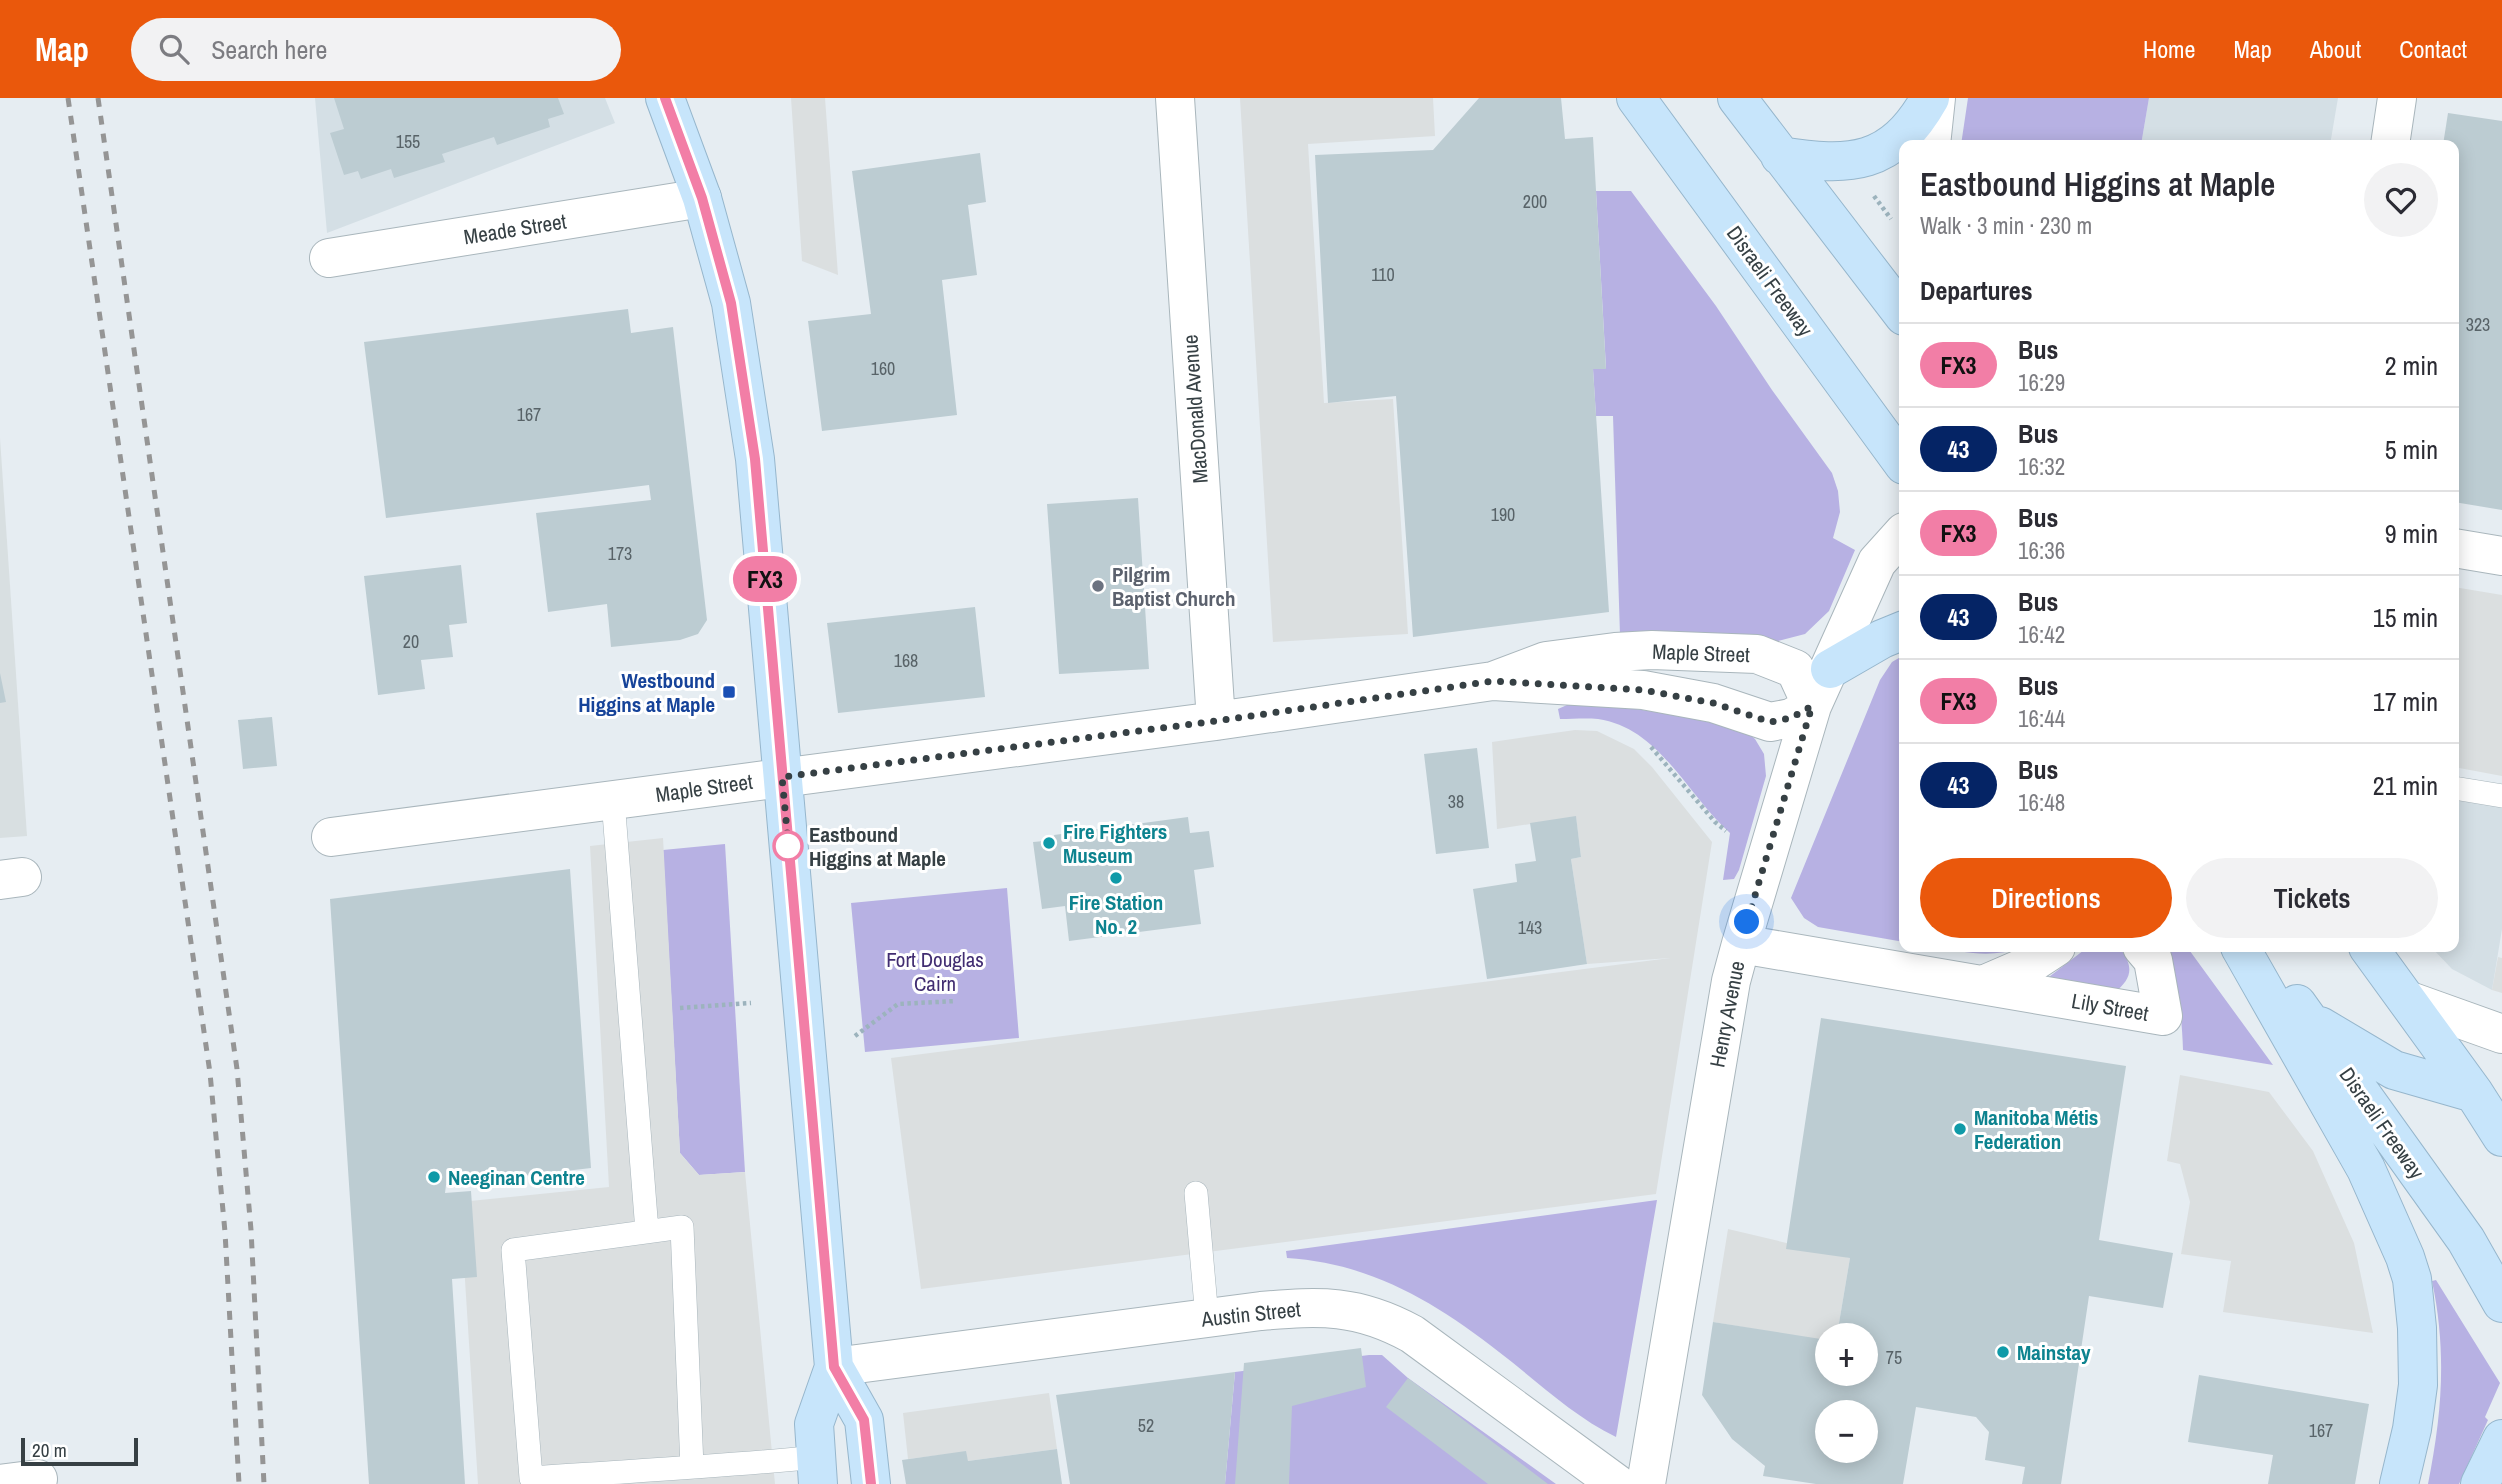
<!DOCTYPE html>
<html lang="en">
<head>
<meta charset="utf-8">
<style>
	:root { --surface:#fff; --page:#f2f2f3; --text:#2b2b33; --muted:#7c7c81; --line:#e1e1e2; --accent:#ea580c }
	body { margin:0; font-family:"Archivo Narrow",sans-serif; background:var(--page); color:var(--text); height:100vh; display:flex; flex-direction:column; font-size:26px; white-space:nowrap }
	* { box-sizing:border-box; margin:0 }
	p { font-size:23px; color:var(--muted) }
	.icon { flex:none; width:38px; height:38px; fill:none; stroke:currentColor; stroke-width:2; stroke-linecap:round; stroke-linejoin:round }
	.map { position:relative; flex:1; overflow:hidden }
	.drawer { position:absolute; left:1899px; top:42px; width:560px; height:812px; display:flex; flex-direction:column; background:var(--surface); border-radius:14px; box-shadow:0 4px 18px #0003 }
	.drawer>* { flex:none }
	.badge { padding:0 14px; border-radius:23px; font-size:24px; line-height:46px }
	.fabs { position:absolute; left:1815px; top:1225px; display:grid; gap:14px }
	.fabs a { display:grid; place-items:center; width:63px; height:63px; border-radius:50%; background:var(--surface); box-shadow:0 4px 18px #0003; font-size:35px }
	.scale { position:absolute; left:21px; bottom:18px; width:117px; box-sizing:border-box; padding-left:7px; border:4px solid #364044; border-top:0; font-size:19px; line-height:24px; white-space:nowrap; color:#364044; -webkit-text-stroke:5px #fff; paint-order:stroke }
	.you { position:absolute; width:35px; height:35px; margin:-18px; border:5px solid #fff; border-radius:50%; background:#1a73e8; box-shadow:0 0 0 10px #1a73e833 }
	.map>.badge { position:absolute; translate:-50% -50%; box-shadow:0 0 0 4px #fff }
	h2 { padding:0 21px; font-size:26px; line-height:63px }
	.round { display:grid; place-items:center; flex:none; width:74px; height:74px; border-radius:37px; background:var(--page) }
	.overview { display:flex; align-items:center; justify-content:space-between; height:119px; padding:0 21px }
	h1 { font-size:33px; font-weight:600; line-height:52px }
	.cta { display:flex; gap:14px; margin-top:auto; padding:14px 21px }
	.cta a { flex:1; height:80px; border-radius:42px; background:var(--accent); color:#fff; font-size:28px; font-weight:600; line-height:80px; text-align:center }
	.cta a+a { background:var(--page); color:var(--text) }
	ul { padding:0; list-style:none }
	li { display:flex; align-items:center; gap:21px; height:84px; padding:0 21px; border-top:2px solid var(--line) }
	li div { flex:1 }
	li b { display:block; font-size:26px }
	li em { font-style:normal }
	li .badge { min-width:77px; font-weight:700; text-align:center }
	header { display:flex; align-items:center; gap:42px; box-sizing:border-box; height:98px; padding:0 35px; background:var(--accent); color:#fff }
	header strong { font-size:33px }
	nav { display:flex; gap:38px; margin-inline-start:auto; font-size:24px }
	.search { width:490px; height:63px; background:var(--page); display:flex; align-items:center; gap:18px; box-sizing:border-box; padding:0 24px; border-radius:38px; color:var(--muted); font-size:26px }
	.map>svg:first-child { display:block }
	.residential { fill:#d4dfe5 }
	.industrial { fill:#d8dfe1 }
	.green { fill:#b7b1e3 }
	.parking { fill:#dbdfe0 }
	.building { fill:#bcccd2; fill-rule:evenodd }
	.lines { fill:none; stroke-linecap:round; stroke-linejoin:round }
	.service-casing { stroke:#a9b6bc; stroke-width:24 }
	.minor-casing { stroke:#a9b6bc; stroke-width:40 }
	.tertiary-casing { stroke:#a9b6bc; stroke-width:40 }
	.secondary-casing { stroke:#96b6cc; stroke-width:40 }
	.path { stroke:#9cb3bd; stroke-width:4.5; stroke-dasharray:3.5 3.5; stroke-linecap:butt }
	.service { stroke:#fff; stroke-width:23 }
	.minor { stroke:#fff; stroke-width:38 }
	.tertiary { stroke:#fff; stroke-width:38 }
	.secondary { stroke:#c7e5fb; stroke-width:38 }
	.rail { stroke:#959595; stroke-width:5; stroke-dasharray:9 9; stroke-linecap:butt }
	.line-casing { stroke:#fff; stroke-width:16 }
	.line { stroke:#f27ea6; stroke-width:10 }
	.walk { stroke:#364044; stroke-width:7; stroke-dasharray:0 12.6 }
	.worship-dot { fill:#6b7280; stroke:#fff; stroke-width:2.5 }
	.transit-dot { fill:#1a4fb4; stroke:#fff; stroke-width:2.5 }
	.culture-dot { fill:#0f9aa8; stroke:#fff; stroke-width:2.5 }
	.stop-dot { fill:#fff; stroke:#f27ea6; stroke-width:3.5 }
	.labels { text-anchor:middle; dominant-baseline:central; stroke-width:6; stroke-linejoin:round; paint-order:stroke }
	.number-label { font-size:18px; fill:#586368 }
	.street-label { font-size:21px; fill:#364044; stroke:#fff }
	.worship-label { font-size:21px; font-weight:bold; fill:#5b616d; stroke:#fff; text-anchor:start }
	.transit-label { font-size:21px; font-weight:bold; fill:#164399; stroke:#fff; text-anchor:end }
	.culture-label { font-size:21px; font-weight:bold; fill:#0d838f; stroke:#fff; text-anchor:start }
	.stop-label { font-size:21px; font-weight:bold; fill:#364044; stroke:#fff; text-anchor:start }
	.park-label { font-size:21px; fill:#412d71; stroke:#fff }
</style>
</head>
<body>
<header>
<strong>Map</strong>
<div class="search"><svg class="icon" aria-label="search" viewBox="0 0 24 24"><circle cx="10" cy="10" r="6"/><path d="M15 15l6 6"/></svg>Search here</div>
<nav><a>Home</a><a>Map</a><a>About</a><a>Contact</a></nav>
</header>
<div class="map">
<svg width="2502" height="1386" viewBox="0 0 2502 1386">
	<rect width="100%" height="100%" fill="#e6edf2"/>
	<!-- residential -->
	<path class="residential" d="M315,0H605L615,25L327,135Z
		M2149,0H2338L2330,47H2141Z
		M2454,702L2502,709V831L2492,892L2452,871L2431,849H2454Z"/>
	<!-- industrial -->
	<path class="industrial" d="M0,340L27,738L0,740Z"/>
	<!-- green -->
	<path class="green" d="M1968,0H2149L2141,47H1961Z
		M1596,93H1631L1716,208L1772,292L1832,375L1838,393L1840,414L1833,440L1855,452L1829,513L1805,536L1770,545L1620,537L1613,318H1596L1593,271L1606,270Z
		M1904,557V844L1818,829L1804,820L1791,800L1880,582L1892,564Z
		M1576,603L1687,618L1747,634L1755,641L1764,656L1766,678L1739,772L1734,781L1723,782L1730,735C1688,698 1660,630 1598,621C1586,620 1572,621 1560,621L1558,611Z
		M725,746L745,1074L699,1077L680,1055L663,752Z
		M1007,790L1019,940L865,954L851,805Z
		M1932,849H2023C1990,861 1966,854 1932,849Z
		M2088,849H2119C2134,868 2133,880 2114,895L2045,882Z
		M2164,849H2187L2273,967L2183,952C2182,916 2177,883 2164,849Z
		M1657,1102L1616,1339C1573,1318 1537,1283 1499,1254C1435,1204 1370,1165 1287,1160L1286,1153Z
		M2436,1182L2500,1285L2485,1319L2488,1322L2459,1386H2428C2442,1316 2447,1254 2432,1183Z
		M1369,1257H1382L1408,1280L1556,1386H1225L1235,1274Z"/>
	<!-- parking -->
	<path class="parking" d="M791,0H825L838,177L802,163Z
		M1240,0H1433L1435,38L1308,46L1324,305L1393,301L1408,536L1273,544Z
		M2454,489L2502,497V678L2454,669Z
		M1575,632L1597,633L1634,651L1652,669L1712,744L1656,1096L921,1191L891,960L1670,860L1587,866L1571,761L1581,759L1576,719L1497,731L1492,644Z
		M663,740L680,1055L699,1077L745,1074L775,1386H478L460,1104L609,1089L590,748Z
		M2498,859L2502,860V895L2492,892Z
		M2180,977L2269,994L2313,1053L2354,1145L2373,1235L2223,1214L2231,1163L2181,1156L2190,1104L2180,1066L2167,1063Z
		M1728,1131L1850,1160L1837,1237H1827V1243L1713,1224Z
		M1049,1295L1057,1351L968,1363L965,1354L908,1361L903,1315Z"/>
	<!-- building -->
	<path class="building" d="M334,0H558L564,16L548,21L550,29L497,47L494,39L442,56L445,64L394,80L391,71L361,81L358,73L344,77L330,35L344,31Z
		M1479,0H1561L1565,41L1593,39L1606,271H1593L1609,514L1413,539L1396,298L1328,305L1315,57L1433,52Z
		M2448,15L2502,23V412L2454,404V47H2443Z
		M980,55L986,104L968,107L977,177L942,182L957,317L822,333L808,223L871,216L852,73Z
		M628,211L631,235L673,229L707,522L698,536L680,542L611,549L607,506L548,514L536,415L651,402L649,387L386,420L364,244Z
		M1138,400L1149,571L1059,576L1047,406Z
		M461,467L467,525L449,527L453,559L421,562L425,591L378,597L364,478Z
		M975,509L985,599L838,615L827,525Z
		M0,575L6,604L0,605Z
		M272,619L277,668L243,671L238,622Z
		M1477,650L1489,750L1436,756L1424,656Z
		M1576,718L1581,759L1571,761L1587,866L1487,881L1473,791L1517,784L1515,766L1536,763L1530,725Z
		M1188,719L1190,735L1209,733L1214,769L1194,772L1201,826L1069,843L1065,808L1042,811L1033,744L1055,742L1054,737Z
		M570,771L591,1070L446,1087L445,1095L471,1093L477,1179L452,1181L465,1386H369L330,801Z
		M1821,920L2126,968L2099,1142L2173,1155L2163,1210L2089,1198L2061,1386H2022L2025,1369L1985,1362L1989,1334L1976,1319L1916,1309L1903,1386H1816L1763,1378L1765,1368L1732,1341L1702,1297L1713,1224L1827,1242V1276H1866V1237H1837L1850,1160L1786,1151ZM1827,1314H1866V1353H1827Z
		M1361,1250L1366,1289L1292,1308L1289,1386H1235L1244,1265Z
		M1235,1274L1225,1386H1070L1056,1297Z
		M2199,1277L2369,1306L2355,1386H2268L2273,1357L2188,1344Z
		M1408,1280L1548,1386H1488L1386,1309Z
		M1057,1351L1062,1386H906L902,1362L966,1353L968,1363Z"/>
	<g class="lines">
		<defs>
			<path id="service" d="M2454,690L2502,698
				M613,702L647,1133
				M1196,1095L1207,1220
				M692,1369L682,1129L513,1152L531,1380C626,1373 721,1369 816,1359"/>
			<path id="minor" d="M1175,0L1216,623
				M1931,47L1936,0
				M2390,47L2397,0
				M329,160L702,100
				M2454,450L2502,458
				M331,739L1216,623L1493,583L1643,592L1713,605L1770,624L1791,620L1812,608L1795,571L1757,556L1652,552L1615,554L1546,563L1493,583
				M0,782L22,779
				M1741,846L2163,918L2153,862L2142,849
				M1983,887L2027,868L2056,849
				M834,1269L1261,1213C1321,1208 1357,1206 1412,1236L1617,1386
				M0,1386L38,1381
				M1646,1386L1731,883L1741,846L1812,608L1877,464L1904,434"/>
			<path id="tertiary" d="M2407,902L2502,936"/>
			<path id="secondary" d="M665,0L702,100L731,205L755,361L834,1269L814,1326L818,1386
				M1636,0L1904,367
				M1737,0L1904,218
				M1780,58C1850,69 1892,68 1930,0
				M1830,571L1882,541L1904,532
				M2240,849L2366,1071L2405,1159L2412,1181L2417,1230L2418,1287L2412,1331L2399,1386
				M2368,849L2474,995L2502,1039
				M2297,906L2466,1142L2502,1205
				M2320,928L2394,972L2474,995
				M834,1269L864,1322L871,1386
				M2480,1386L2502,1341"/>
		</defs>
		<!-- service casing -->
		<use href="#service" class="service-casing"/>
		<!-- minor casing -->
		<use href="#minor" class="minor-casing"/>
		<!-- tertiary casing -->
		<use href="#tertiary" class="tertiary-casing"/>
		<!-- secondary casing -->
		<use href="#secondary" class="secondary-casing"/>
		<!-- path -->
		<path class="path" d="M1874,98L1891,121
			M1651,649L1715,724L1726,733
			M680,910L751,905
			M855,938L898,906L956,903"/>
		<!-- service -->
		<use href="#service" class="service"/>
		<!-- minor -->
		<use href="#minor" class="minor"/>
		<!-- tertiary -->
		<use href="#tertiary" class="tertiary"/>
		<!-- secondary -->
		<use href="#secondary" class="secondary"/>
		<!-- rail -->
		<path class="rail" d="M68,0L210,975L225,1134L239,1386
			M98,0L237,971L251,1132L264,1386"/>
	</g>
	<g class="lines">
		<defs>
			<path id="line" d="M665,0L702,100L731,205L755,361L834,1269L864,1322L871,1386"/>
		</defs>
		<!-- line casing -->
		<use href="#line" class="line-casing"/>
		<!-- line -->
		<use href="#line" class="line"/>
		<!-- walk -->
		<path class="walk" d="M788,748L789,754L782,679L1216,623L1493,583L1643,592L1713,605L1770,624L1791,620L1812,608L1747,824"/>
	</g>
	<!-- markers -->
	<circle class="worship-dot" cx="1098" cy="488" r="7"/>
	<rect class="transit-dot" x="722" y="587" width="14" height="14" rx="3.5"/>
	<g class="culture-dot">
		<circle cx="1049" cy="745" r="7"/>
		<circle cx="1116" cy="780" r="7"/>
		<circle cx="1960" cy="1031" r="7"/>
		<circle cx="434" cy="1079" r="7"/>
		<circle cx="2003" cy="1254" r="7"/>
	</g>
	<circle class="stop-dot" cx="788" cy="748" r="14"/>
	<g class="labels">
		<!-- number labels -->
		<g class="number-label">
			<text x="408" y="43">155</text>
			<text x="1535" y="103">200</text>
			<text x="1383" y="176">110</text>
			<text x="2478" y="226">323</text>
			<text x="883" y="270">160</text>
			<text x="529" y="316">167</text>
			<text x="1503" y="416">190</text>
			<text x="620" y="455">173</text>
			<text x="411" y="543">20</text>
			<text x="906" y="562">168</text>
			<text x="1456" y="703">38</text>
			<text x="1530" y="829">143</text>
			<text x="1894" y="1259">75</text>
			<text x="1146" y="1327">52</text>
			<text x="2321" y="1332">167</text>
		</g>
		<!-- street labels -->
		<g class="street-label">
			<text transform="translate(515 131) rotate(-9)">Meade Street</text>
			<text transform="translate(1770 183) rotate(54)">Disraeli Freeway</text>
			<text transform="translate(1195 311) rotate(-94)">MacDonald Avenue</text>
			<text transform="translate(1701 555) rotate(2)">Maple Street</text>
			<text transform="translate(704 690) rotate(-8)">Maple Street</text>
			<text transform="translate(2110 909) rotate(10)">Lily Street</text>
			<text transform="translate(1727 916) rotate(-79)">Henry Avenue</text>
			<text transform="translate(2382 1025) rotate(55)">Disraeli Freeway</text>
			<text transform="translate(1251 1216) rotate(-6)">Austin Street</text>
		</g>
		<!-- worship labels -->
		<g class="worship-label">
			<text x="1112" y="476">Pilgrim<tspan x="1112" dy="24">Baptist Church</tspan></text>
		</g>
		<!-- transit labels -->
		<g class="transit-label">
			<text x="715" y="582">Westbound<tspan x="715" dy="24">Higgins at Maple</tspan></text>
		</g>
		<!-- culture labels -->
		<g class="culture-label">
			<text x="1063" y="733">Fire Fighters<tspan x="1063" dy="24">Museum</tspan></text>
			<text x="1116" y="804" text-anchor="middle">Fire Station<tspan x="1116" dy="24">No. 2</tspan></text>
			<text x="1974" y="1019">Manitoba Métis<tspan x="1974" dy="24">Federation</tspan></text>
			<text x="448" y="1079">Neeginan Centre</text>
			<text x="2017" y="1254">Mainstay</text>
		</g>
		<!-- stop labels -->
		<g class="stop-label">
			<text x="809" y="736">Eastbound<tspan x="809" dy="24">Higgins at Maple</tspan></text>
		</g>
		<!-- park labels -->
		<g class="park-label">
			<text x="935" y="861">Fort Douglas<tspan x="935" dy="24">Cairn</tspan></text>
		</g>
	</g>
</svg>
<div class="fabs">
<a>+</a>
<a>−</a>
</div>
<div class="scale">20 m</div>
<div class="you" style="left:1747px;top:824px"></div>
<b class="badge" style="left:765px;top:481px;background:#f27ea6;color:#111">FX3</b>
<section class="drawer">
<div class="overview"><div><h1>Eastbound Higgins at Maple</h1><p>Walk · 3 min · 230 m</p></div><a class="round"><svg class="icon" aria-label="heart" viewBox="0 0 24 24"><path d="M12 20l-8-8c-3-5 5-10 8-4 3-6 11-1 8 4z"/></svg></a></div>
<h2>Departures</h2>
<ul>
<li><span class="badge" style="background:#f27ea6;color:#111">FX3</span><div><b>Bus</b><p>16:29</p></div><em>2 min</em></li>
<li><span class="badge" style="background:#052465;color:#fff">43</span><div><b>Bus</b><p>16:32</p></div><em>5 min</em></li>
<li><span class="badge" style="background:#f27ea6;color:#111">FX3</span><div><b>Bus</b><p>16:36</p></div><em>9 min</em></li>
<li><span class="badge" style="background:#052465;color:#fff">43</span><div><b>Bus</b><p>16:42</p></div><em>15 min</em></li>
<li><span class="badge" style="background:#f27ea6;color:#111">FX3</span><div><b>Bus</b><p>16:44</p></div><em>17 min</em></li>
<li><span class="badge" style="background:#052465;color:#fff">43</span><div><b>Bus</b><p>16:48</p></div><em>21 min</em></li>
</ul>
<div class="cta"><a>Directions</a><a>Tickets</a></div>
</section>
</div>
</body>
</html>
